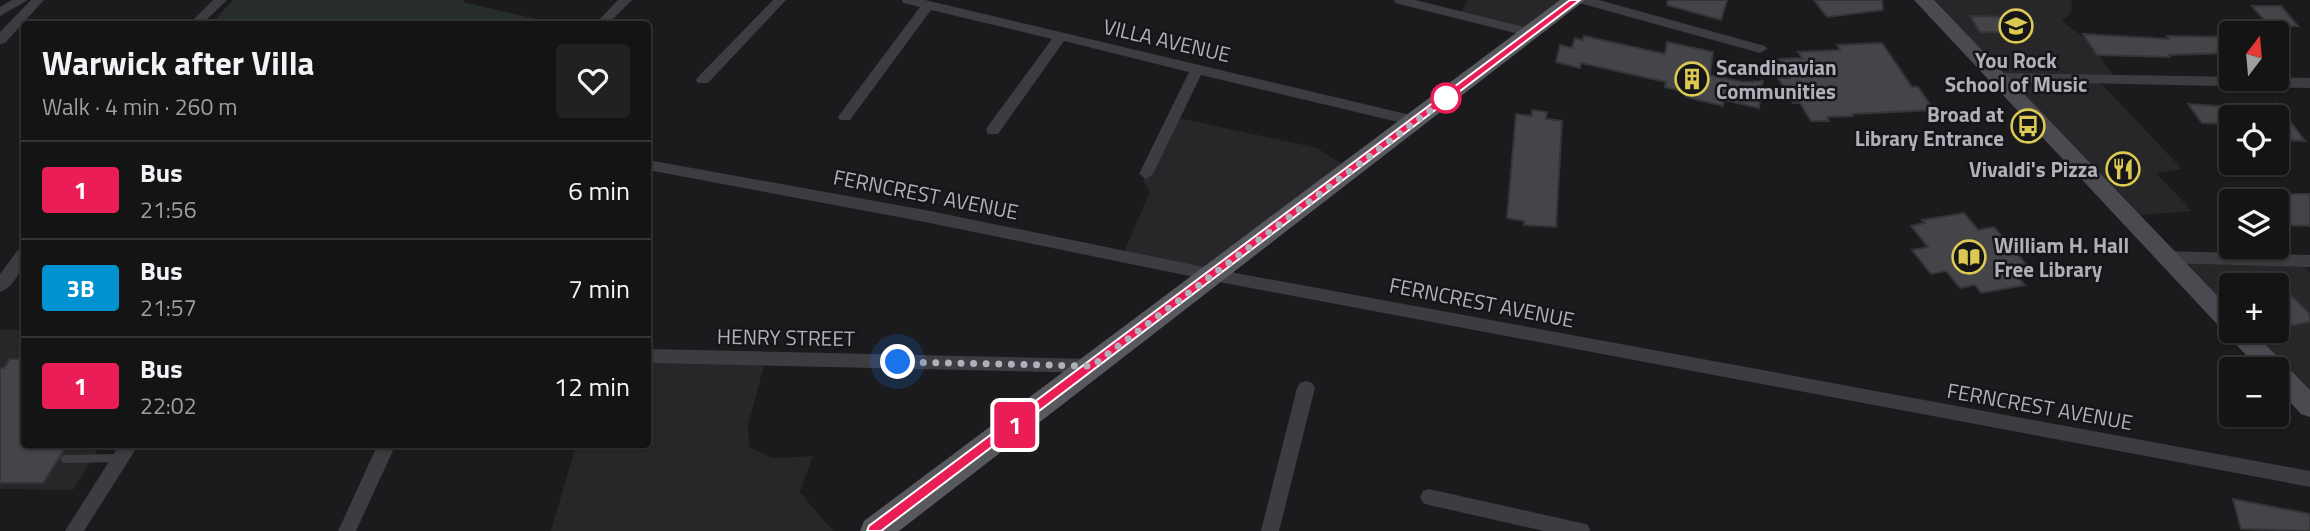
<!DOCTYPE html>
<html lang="en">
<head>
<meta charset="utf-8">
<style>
	:root { --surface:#141415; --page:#212122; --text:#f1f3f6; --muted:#9d9ea0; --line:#333334 }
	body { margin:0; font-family:"Titillium Web",sans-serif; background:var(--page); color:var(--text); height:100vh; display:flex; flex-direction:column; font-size:26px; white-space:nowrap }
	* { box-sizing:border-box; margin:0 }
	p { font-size:23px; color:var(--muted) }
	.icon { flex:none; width:38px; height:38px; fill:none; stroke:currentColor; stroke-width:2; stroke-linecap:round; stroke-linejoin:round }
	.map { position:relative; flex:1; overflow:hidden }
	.sheet { position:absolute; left:21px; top:21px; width:630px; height:427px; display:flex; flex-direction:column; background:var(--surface); border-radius:7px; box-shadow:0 2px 5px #0004,0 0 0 2px var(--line) }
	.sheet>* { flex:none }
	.badge { padding:0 14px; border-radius:5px; font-size:24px; line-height:46px }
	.needle { width:46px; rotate:16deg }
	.tools { position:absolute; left:2219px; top:21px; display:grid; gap:14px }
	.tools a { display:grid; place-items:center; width:70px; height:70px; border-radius:7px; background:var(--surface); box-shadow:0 2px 5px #0004,0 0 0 2px var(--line); font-size:35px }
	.you { position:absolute; width:35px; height:35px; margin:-18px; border:5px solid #fff; border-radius:50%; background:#1a73e8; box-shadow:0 0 0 10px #1a73e833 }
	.map>.badge { position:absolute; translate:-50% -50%; box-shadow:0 0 0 4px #fff }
	.round { display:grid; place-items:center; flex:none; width:74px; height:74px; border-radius:7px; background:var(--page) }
	.summary { display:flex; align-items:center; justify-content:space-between; height:119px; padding:0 21px }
	h1 { font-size:33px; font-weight:700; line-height:52px }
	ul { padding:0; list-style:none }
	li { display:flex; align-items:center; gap:21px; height:98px; padding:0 21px; border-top:2px solid var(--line) }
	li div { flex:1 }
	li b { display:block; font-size:26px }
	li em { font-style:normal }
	li .badge { min-width:77px; font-weight:700; text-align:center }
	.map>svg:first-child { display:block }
	.built { fill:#272629 }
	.green { fill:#272e29 }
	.building { fill:#454549; stroke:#353538; stroke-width:2 }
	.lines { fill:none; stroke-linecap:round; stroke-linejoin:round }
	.service { stroke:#3c3c41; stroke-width:8 }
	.minor { fill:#3c3c41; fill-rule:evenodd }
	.secondary { fill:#4a4a50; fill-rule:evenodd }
	.primary { fill:#58585f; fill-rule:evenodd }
	.line { fill:#ea1d57; stroke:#fff; stroke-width:2 }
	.walk { stroke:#afb0ba; stroke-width:7; stroke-dasharray:0 12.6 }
	.stop-dot { fill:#fff; stroke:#ea1d57; stroke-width:3.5 }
	.labels { text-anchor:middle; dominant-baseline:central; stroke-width:5; stroke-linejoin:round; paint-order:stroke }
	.street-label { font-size:21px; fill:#afb0ba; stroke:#161517 }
	.poi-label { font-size:21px; font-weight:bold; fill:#afb0ba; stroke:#161517; text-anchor:start }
</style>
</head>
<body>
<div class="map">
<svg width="2310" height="531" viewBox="0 0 2310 531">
	<rect width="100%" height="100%" fill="#1b1a1c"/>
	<!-- built -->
	<path class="built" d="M1468,0H1575L1528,32L1461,12Z
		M1924,0H2072L2071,12L2062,21L2096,47L2102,60L2117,80L2100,82L2182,169L2156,173L2192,211L2130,216Z
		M1175,117L1317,148L1350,169L1217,273L1124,252L1150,192L1143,181Z
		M2167,257L2304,266L2308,269L2310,273V406L2238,331H2277V285H2231V324Z
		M0,329L24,330V444L101,445L73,490L0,489Z
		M648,358H760L765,362L748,425L749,447L772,458L813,456L800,492L833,531H551L576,445L648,444Z"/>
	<!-- green -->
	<path class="green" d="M233,0H464L463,2L557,24H211Z"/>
	<!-- building -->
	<path class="building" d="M1668,0H1727L1721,20L1667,5Z
		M1814,0H1882L1883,10L1827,17Z
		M2252,6H2281L2298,26H2269Z
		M1970,16L2022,17L2033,33L1980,32Z
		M2083,34L2169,39L2167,36L2231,37V53L2169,55L2170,57L2097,55Z
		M1584,36L1665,54L1667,42L1713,52L1710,75L1743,82L1763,81L1759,108L1724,100L1723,106L1686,97V92L1665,87L1666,82L1581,63L1580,68L1556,62L1560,45L1572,48L1575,38L1583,40Z
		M1882,43L1912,87H1918L1934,110L1852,114L1853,116L1827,117L1829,121H1811L1800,103H1793L1778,78H1790L1779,59L1802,58L1798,52L1840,50L1837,45Z
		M2188,104L2231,107V124L2202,123Z
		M2277,104L2305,141L2277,140Z
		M1532,110L1547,112L1546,119L1562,121L1556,227L1524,225V221L1507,218L1516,114L1532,116Z
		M2277,194H2310V226L2277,225Z
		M1964,213L1978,230L1994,227L2026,264L2009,267L2025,285L1981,293L1975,285L1960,288L1946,271L1931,274L1912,250L1928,247L1911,226L1925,223L1922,220Z
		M2291,295L2310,314V322L2288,326L2277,315V297Z
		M10,359H24V444H68L43,483H0V368H4Z
		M2233,499L2310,514V531L2241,529Z"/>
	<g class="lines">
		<!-- service -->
		<path class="service" d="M65,459L119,458"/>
		<!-- minor -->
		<path class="minor" d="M12,0H28L0,16V7Z
			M31,0H44L5,43L0,44V32Z
			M213,0H227L202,24H189Z
			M618,0H632L608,24H595Z
			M773,0H786L708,83H698L696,80L698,77Z
			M902,0H925L1415,116L1422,121L1415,126L1201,75L1153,174L1146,179L1139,174L1189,72L1064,41L998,134H988L986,130L988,126L1052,39L931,10L850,120H840L838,117L840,114L920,7L903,3Z
			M1394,0H1416L1536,30L1538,33L1531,37L1395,3Z
			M1578,0H1599L1765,46L1767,49L1760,53L1579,3Z
			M1996,73L2310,78V88L1991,81L1989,78L1991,75Z
			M648,160L925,210L1214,269L2310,471V487L1214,281L925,222L648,170Z
			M24,248C25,263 17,286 0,292V274L18,250Z
			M2167,251L2310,255V267L2167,263L2159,257Z
			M648,349L1092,359L1098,361L1100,366L1098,371L1092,373L648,363Z
			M1306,381L1312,383L1315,388L1279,531H1261L1297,388L1300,383Z
			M120,444H139L84,531H65Z
			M378,444H396L356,531H338Z
			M1429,489L1581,523L1588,525L1590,531H1544L1429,505L1423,503L1420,497L1423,491Z"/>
		<!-- secondary -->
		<path class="secondary" d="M1914,0H1934L2231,310V331H2252L2310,390V417L2301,414L2277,388V369H2259Z"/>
		<!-- primary -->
		<path class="primary" d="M1560,0H1585L899,531H860L864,521Z"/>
	</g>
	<!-- line -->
	<path class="line" d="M1570,0H1580L881,531H867L869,526Z"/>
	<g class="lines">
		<!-- walk -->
		<path class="walk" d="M898,362L1092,366L1453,93L1446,98"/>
	</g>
	<!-- icons -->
	<defs>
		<symbol id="school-ring" viewBox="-11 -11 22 22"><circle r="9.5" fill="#161517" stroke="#dcc952" stroke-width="1.5"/><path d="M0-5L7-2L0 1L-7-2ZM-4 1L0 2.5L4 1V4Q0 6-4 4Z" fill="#dcc952"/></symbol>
		<symbol id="building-ring" viewBox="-11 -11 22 22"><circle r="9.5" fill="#161517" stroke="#dcc952" stroke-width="1.5"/><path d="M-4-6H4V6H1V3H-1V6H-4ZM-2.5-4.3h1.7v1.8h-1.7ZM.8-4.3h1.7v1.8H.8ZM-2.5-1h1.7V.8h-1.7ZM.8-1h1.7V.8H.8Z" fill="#dcc952"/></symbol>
		<symbol id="bus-ring" viewBox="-11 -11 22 22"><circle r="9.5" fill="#161517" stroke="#dcc952" stroke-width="1.5"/><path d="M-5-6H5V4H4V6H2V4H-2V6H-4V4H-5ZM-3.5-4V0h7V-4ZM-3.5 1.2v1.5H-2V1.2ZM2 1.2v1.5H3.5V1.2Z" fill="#dcc952"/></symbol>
		<symbol id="restaurant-ring" viewBox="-11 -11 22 22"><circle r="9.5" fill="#161517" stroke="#dcc952" stroke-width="1.5"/><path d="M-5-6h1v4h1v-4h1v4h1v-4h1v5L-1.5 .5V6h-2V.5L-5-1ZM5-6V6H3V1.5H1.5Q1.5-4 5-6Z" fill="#dcc952"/></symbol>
		<symbol id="library-ring" viewBox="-11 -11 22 22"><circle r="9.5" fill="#161517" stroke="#dcc952" stroke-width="1.5"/><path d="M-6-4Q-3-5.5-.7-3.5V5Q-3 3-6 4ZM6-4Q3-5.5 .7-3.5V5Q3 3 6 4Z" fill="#dcc952"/></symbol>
	</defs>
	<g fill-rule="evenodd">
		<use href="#school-ring" x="1997" y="7" width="38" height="38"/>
		<use href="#building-ring" x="1673" y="60" width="38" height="38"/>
		<use href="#bus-ring" x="2009" y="107" width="38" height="38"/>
		<use href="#restaurant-ring" x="2104" y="150" width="38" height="38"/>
		<use href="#library-ring" x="1950" y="238" width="38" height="38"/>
	</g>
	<!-- markers -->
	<circle class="stop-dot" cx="1446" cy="98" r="14"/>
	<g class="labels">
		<!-- street labels -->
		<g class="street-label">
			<text transform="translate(1167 40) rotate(13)">VILLA AVENUE</text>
			<text transform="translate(926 194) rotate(11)">FERNCREST AVENUE</text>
			<text transform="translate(1482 302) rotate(11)">FERNCREST AVENUE</text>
			<text transform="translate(786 337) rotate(1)">HENRY STREET</text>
			<text transform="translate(2040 406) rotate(10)">FERNCREST AVENUE</text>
		</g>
		<!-- poi labels -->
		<g class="poi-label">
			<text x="2016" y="60" text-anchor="middle">You Rock<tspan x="2016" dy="24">School of Music</tspan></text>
			<text x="1716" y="67">Scandinavian<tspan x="1716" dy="24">Communities</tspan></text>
			<text x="2004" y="114" text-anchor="end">Broad at<tspan x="2004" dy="24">Library Entrance</tspan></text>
			<text x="2098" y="169" text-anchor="end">Vivaldi's Pizza</text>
			<text x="1994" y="245">William H. Hall<tspan x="1994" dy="24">Free Library</tspan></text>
		</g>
	</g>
</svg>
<div class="tools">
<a><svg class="needle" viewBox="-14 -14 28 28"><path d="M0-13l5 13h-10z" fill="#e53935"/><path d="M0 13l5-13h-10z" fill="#9d9ea0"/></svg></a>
<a><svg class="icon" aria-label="locate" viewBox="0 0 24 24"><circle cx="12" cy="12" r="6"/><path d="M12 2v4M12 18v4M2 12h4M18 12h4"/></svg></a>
<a><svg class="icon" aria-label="layers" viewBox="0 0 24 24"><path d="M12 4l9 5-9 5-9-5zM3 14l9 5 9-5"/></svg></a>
<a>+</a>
<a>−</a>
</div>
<div class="you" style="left:898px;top:362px"></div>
<b class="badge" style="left:1015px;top:425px;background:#ea1d57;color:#fff">1</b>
<section class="sheet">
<div class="summary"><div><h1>Warwick after Villa</h1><p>Walk · 4 min · 260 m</p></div><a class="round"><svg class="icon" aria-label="heart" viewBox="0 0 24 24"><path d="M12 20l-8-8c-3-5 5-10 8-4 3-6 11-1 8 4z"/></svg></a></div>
<ul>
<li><span class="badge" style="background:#ea1d57;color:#fff">1</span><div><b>Bus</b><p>21:56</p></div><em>6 min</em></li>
<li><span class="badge" style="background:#0092d0;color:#fff">3B</span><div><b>Bus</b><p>21:57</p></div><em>7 min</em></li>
<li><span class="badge" style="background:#ea1d57;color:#fff">1</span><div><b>Bus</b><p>22:02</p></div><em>12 min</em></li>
</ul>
</section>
</div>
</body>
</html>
